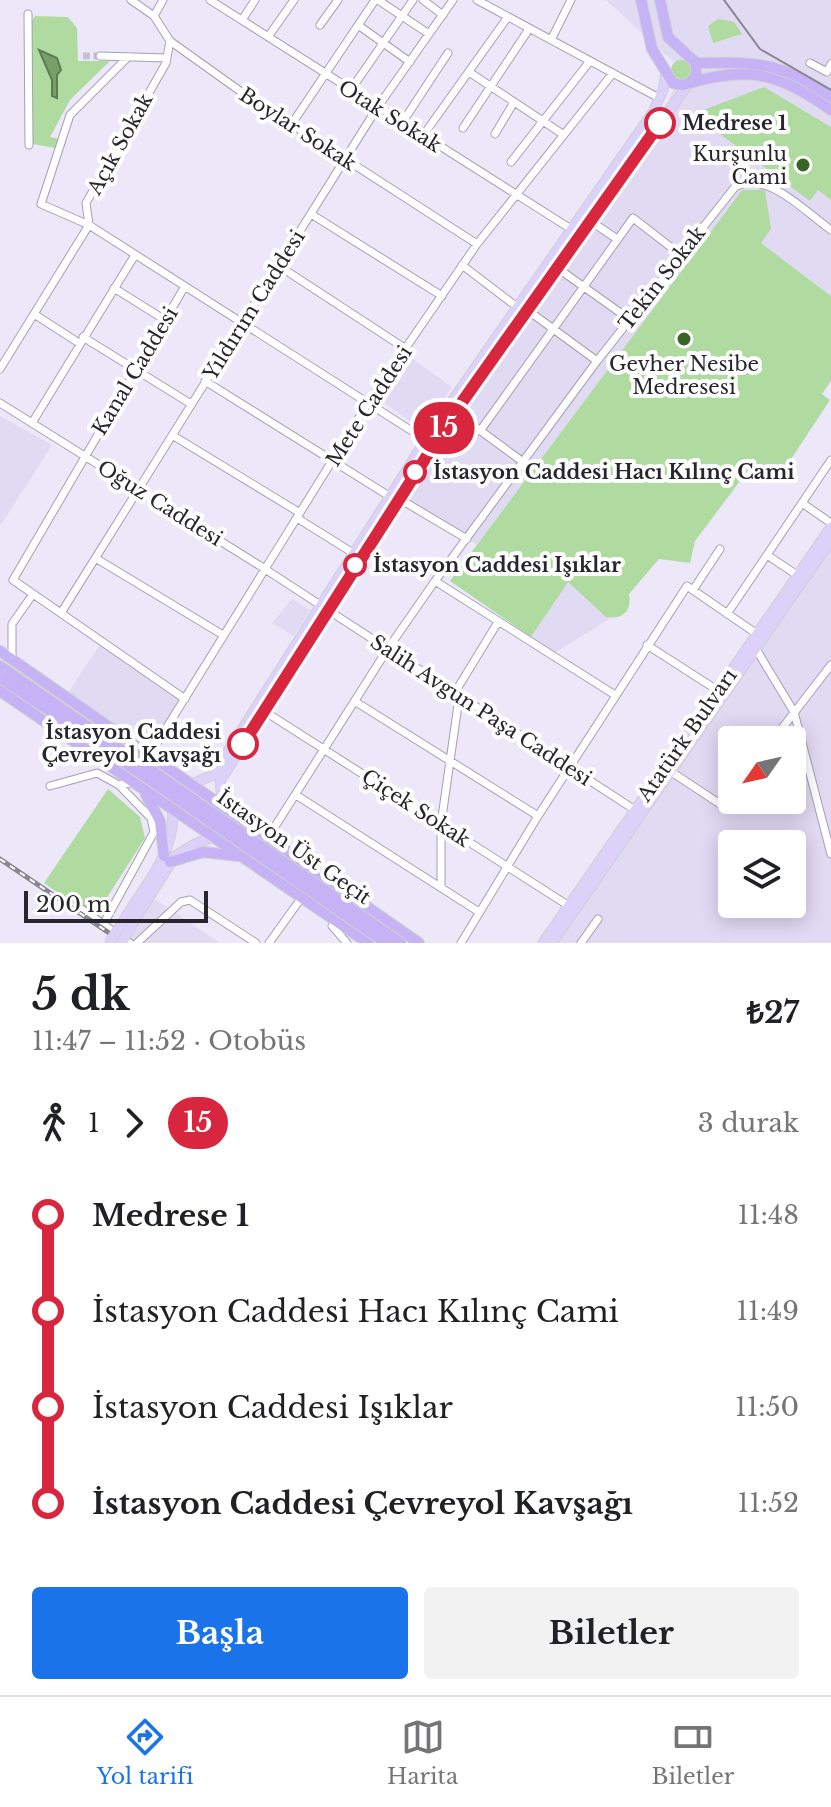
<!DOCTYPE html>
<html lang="tr">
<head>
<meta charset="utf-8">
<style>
	:root { --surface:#fff; --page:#f2f2f2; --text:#202124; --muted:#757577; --line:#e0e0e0; --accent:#1a73e8 }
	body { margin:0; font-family:"Libre Baskerville",serif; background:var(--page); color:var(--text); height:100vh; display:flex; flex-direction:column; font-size:30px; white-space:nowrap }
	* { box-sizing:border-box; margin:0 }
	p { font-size:26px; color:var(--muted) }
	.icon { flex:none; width:44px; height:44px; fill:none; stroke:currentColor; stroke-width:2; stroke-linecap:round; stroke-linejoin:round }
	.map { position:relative; height:943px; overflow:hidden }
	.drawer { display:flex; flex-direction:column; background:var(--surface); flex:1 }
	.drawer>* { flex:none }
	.badge { padding:0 16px; border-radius:26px; font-size:28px; line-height:52px }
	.needle { width:52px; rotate:236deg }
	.fabs { position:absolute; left:718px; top:726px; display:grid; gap:16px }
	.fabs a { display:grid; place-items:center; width:88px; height:88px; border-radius:8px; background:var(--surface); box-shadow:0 4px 20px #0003; font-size:40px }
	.scale { position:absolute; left:24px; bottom:20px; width:184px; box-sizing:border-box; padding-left:8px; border:4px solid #28262d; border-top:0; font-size:22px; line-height:28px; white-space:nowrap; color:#28262d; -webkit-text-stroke:6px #fff; paint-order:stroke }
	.map>.badge { position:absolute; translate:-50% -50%; box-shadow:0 0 0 4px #fff }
	.legs { display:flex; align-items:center; gap:12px; height:88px; padding:0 32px; font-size:26px }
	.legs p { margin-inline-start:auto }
	.summary { display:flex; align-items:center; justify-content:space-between; height:136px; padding:0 32px }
	h1 { font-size:44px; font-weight:800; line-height:60px }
	.button { display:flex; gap:16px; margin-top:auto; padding:16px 32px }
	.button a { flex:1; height:92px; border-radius:8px; background:var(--accent); color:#fff; font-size:32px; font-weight:800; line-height:92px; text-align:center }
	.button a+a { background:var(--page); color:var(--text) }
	ul { padding:0 32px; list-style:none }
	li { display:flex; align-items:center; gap:28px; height:96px; font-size:30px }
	li i { display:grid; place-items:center; width:12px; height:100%; margin:0 10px; background:currentColor }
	li i::after { content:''; width:20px; height:20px; margin:-10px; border:6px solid; border-radius:50%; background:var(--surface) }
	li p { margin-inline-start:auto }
	li:first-child i { background:linear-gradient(#0000 50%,currentColor 0) }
	li:last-child i { background:linear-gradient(currentColor 50%,#0000 0) }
	.dock { display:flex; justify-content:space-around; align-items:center; height:112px; border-top:2px solid var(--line); background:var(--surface); font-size:22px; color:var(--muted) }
	.dock a { display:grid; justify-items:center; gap:4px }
	.dock .on { color:var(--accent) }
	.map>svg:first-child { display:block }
	.built { fill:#e0daf3; fill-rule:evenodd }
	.green { fill:#b0dba0 }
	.water { fill:#77a067; stroke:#5f7b56; stroke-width:2 }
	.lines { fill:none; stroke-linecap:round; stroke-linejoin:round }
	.minor-tunnel { stroke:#c5c1d1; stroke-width:7; stroke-dasharray:7 3.5; stroke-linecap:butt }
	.minor-casing { stroke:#a4a0b1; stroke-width:9 }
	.major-casing { stroke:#d0cfd1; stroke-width:11 }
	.highway-casing { stroke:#d0cfd1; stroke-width:12 }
	.minor { stroke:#fff; stroke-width:7 }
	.major { stroke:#dcd1f9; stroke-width:9 }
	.highway { stroke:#c5b3f5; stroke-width:10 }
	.tram { stroke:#898693; stroke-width:2 }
	.rail-casing { stroke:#898693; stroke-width:5 }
	.rail { stroke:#fff; stroke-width:2; stroke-dasharray:6; stroke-linecap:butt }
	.major-bridge-casing { stroke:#d0cfd1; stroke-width:11; stroke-linecap:butt }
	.highway-bridge-casing { stroke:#d0cfd1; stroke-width:12; stroke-linecap:butt }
	.major-bridge { stroke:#dcd1f9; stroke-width:9 }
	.highway-bridge { stroke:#c5b3f5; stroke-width:10 }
	.line-1-casing { stroke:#fff; stroke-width:18 }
	.line-1 { stroke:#d7263d; stroke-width:12 }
	.stop-1-dot { fill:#fff; stroke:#d7263d; stroke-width:4 }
	.poi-dot { fill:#386523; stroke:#fff; stroke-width:3 }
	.labels { text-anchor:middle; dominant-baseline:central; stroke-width:8; stroke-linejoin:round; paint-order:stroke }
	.street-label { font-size:20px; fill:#28262d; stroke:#fff }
	.stop-label { font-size:20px; font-weight:bold; fill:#28262d; stroke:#fff; text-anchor:start }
	.poi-label { font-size:20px; fill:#28262d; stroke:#fff; text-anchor:end }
</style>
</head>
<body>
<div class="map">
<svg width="831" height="943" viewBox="0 0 831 943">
	<rect width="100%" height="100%" fill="#ece8fa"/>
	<!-- built -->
	<path class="built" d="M606,0H831V296L761,243L742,190L477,545L395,495L670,98L681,69Z
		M407,355L452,387L422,430L377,398Z
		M0,416L52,445L0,526Z
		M831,534V943H548ZM732,740H792V800H732ZM732,844H792V904H732Z
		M568,581L611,618L551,655L529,641Z
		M292,599L310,610L294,636L272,623Z
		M102,642L185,699L149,756L65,697Z
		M146,893L220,943H116Z"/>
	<!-- green -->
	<path class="green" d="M35,16L68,17L77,28L78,61H110L70,100L50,137L59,139L55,148L32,144L30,23Z
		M718,19L734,22L742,34L713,43L708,26Z
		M671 70a10 10 0 1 1 20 0a10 10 0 1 1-20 0Z
		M764,87L831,127V200L818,190L810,201L693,114Z
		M742,190H765L771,229L761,243L831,296V381L822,394L830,400L776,482L752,465L695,541L690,563L659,559L629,594C632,610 624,620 606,617L568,582L531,637L450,581Z
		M108,789L140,817L145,838L94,918L44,883Z"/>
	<!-- water -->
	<path class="water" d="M39,50L57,58L61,70L57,75V98L52,96V80Z"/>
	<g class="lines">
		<!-- minor-tunnel -->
		<path class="minor-tunnel" d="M83,56H100"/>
		<defs>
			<path id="minor" d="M131,0L154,16L170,41L240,91L477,244
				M210,0L571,229
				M378,0L429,34
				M423,0L443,15
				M477,0L659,98
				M28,14L29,145
				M154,16L163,0
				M242,20L255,0
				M320,25L338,0
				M358,25L410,62
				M268,37L294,0
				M551,40L571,0
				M100,56L167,58
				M128,57L70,115L41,204L89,225L426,440
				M810,63L827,72L831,64
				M469,72L564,135
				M350,91L413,0
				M402,123L448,53
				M291,125L375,0
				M463,128L529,29
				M495,134L514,102
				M422,137L507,18
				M511,162L590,61
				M311,214L442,296
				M589,220L617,239
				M462,265L517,307
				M279,266L406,349
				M556,267L629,319
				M185,286L13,580L185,699
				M114,288L165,320
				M526,309L597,361
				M34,314L79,343
				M83,337L191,404
				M0,369L89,225L86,203L166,63L170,41
				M205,381L389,496
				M0,403L265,569L635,810
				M455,412L523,462
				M32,423L135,255
				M480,431L633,218L681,255
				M172,435L300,513
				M398,498L467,539
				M802,503L831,523
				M297,518L353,553
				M767,555L797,575
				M97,559L223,635
				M435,581L615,695
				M693,590L720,549
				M61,613L377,108L453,0
				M727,614L831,460
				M647,645L717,690
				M756,649L794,712L831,854
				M12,660V624L33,594
				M454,694L498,622
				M356,702L538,816
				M264,711L569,906
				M773,740L831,665
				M149,756L368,403L477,244L613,73
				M670,771L723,806L732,794
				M50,786L97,773L119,785L134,782
				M296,795L479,912
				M267,839L387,650L435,581L597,361L735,187C768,170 805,212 831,230
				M441,886V824L459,698
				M80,908L130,943
				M103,925L154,832L151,818L119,785
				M332,926L347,943
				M137,943L181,902L190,900L256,943
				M269,943L302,897
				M461,943L538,816L687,586L757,634
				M581,943L598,919"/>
			<path id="major" d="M189,785L213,775L434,427L653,112L663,90L666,72
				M223,807L220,781L455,412L689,83
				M124,920C145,885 178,850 172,807
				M133,923L175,856L195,844L219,835
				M543,943L831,527
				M552,943L831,540"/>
			<path id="highway" d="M641,0L652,49L673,83L683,85C747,65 777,72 831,110
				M660,0L668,37L696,63V76L689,83
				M696,63C756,62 780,61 831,97
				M0,651L419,943
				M0,666L48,699
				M0,678L44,707
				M0,691L368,943
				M146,795L160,821L164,856
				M170,862L203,852L238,856"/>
		</defs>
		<!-- minor casing -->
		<use href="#minor" class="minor-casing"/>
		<!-- major casing -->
		<use href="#major" class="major-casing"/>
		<!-- highway casing -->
		<use href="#highway" class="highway-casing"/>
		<!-- minor -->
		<use href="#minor" class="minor"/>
		<!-- major -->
		<use href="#major" class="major"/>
		<!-- highway -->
		<use href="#highway" class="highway"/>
		<!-- tram -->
		<path class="tram" d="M724,0L760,49L831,90"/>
		<defs>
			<path id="rail" d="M0,859L124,943"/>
		</defs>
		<!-- rail casing -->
		<use href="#rail" class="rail-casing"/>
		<!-- rail -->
		<use href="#rail" class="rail"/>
		<defs>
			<path id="major-bridge" d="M109,943L124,920
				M121,943L133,923"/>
			<path id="highway-bridge" d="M48,699L401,943
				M44,707L386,943"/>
		</defs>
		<!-- major-bridge casing -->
		<use href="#major-bridge" class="major-bridge-casing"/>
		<!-- highway-bridge casing -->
		<use href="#highway-bridge" class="highway-bridge-casing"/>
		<!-- major-bridge -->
		<use href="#major-bridge" class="major-bridge"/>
		<!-- highway-bridge -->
		<use href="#highway-bridge" class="highway-bridge"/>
	</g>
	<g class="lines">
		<defs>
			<path id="line-1" d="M243,744L455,412L660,123"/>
		</defs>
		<!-- line-1 casing -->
		<use href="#line-1" class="line-1-casing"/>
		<!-- line-1 -->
		<use href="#line-1" class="line-1"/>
	</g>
	<!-- markers -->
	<g class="stop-1-dot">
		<circle cx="660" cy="123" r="14"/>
		<circle cx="415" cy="472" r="10"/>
		<circle cx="355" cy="565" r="10"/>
		<circle cx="243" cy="744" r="14"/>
	</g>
	<g class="poi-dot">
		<circle cx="803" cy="165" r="8"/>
		<circle cx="684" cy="339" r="8"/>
	</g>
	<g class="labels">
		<!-- street labels -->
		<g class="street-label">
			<text transform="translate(390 116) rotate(32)">Otak Sokak</text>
			<text transform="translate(298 129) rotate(33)">Boylar Sokak</text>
			<text transform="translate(120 144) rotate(-61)">Açık Sokak</text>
			<text transform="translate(662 278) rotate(-52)">Tekin Sokak</text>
			<text transform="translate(254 305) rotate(-58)">Yıldırım Caddesi</text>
			<text transform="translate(135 371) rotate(-59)">Kanal Caddesi</text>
			<text transform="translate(369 406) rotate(-57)">Mete Caddesi</text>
			<text transform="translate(160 503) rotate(32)">Oğuz Caddesi</text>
			<text transform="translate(481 710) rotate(33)">Salih Avgun Paşa Caddesi</text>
			<text transform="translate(687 735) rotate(-55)">Atatürk Bulvarı</text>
			<text transform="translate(416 808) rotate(33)">Çiçek Sokak</text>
			<text transform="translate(294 847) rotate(35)">İstasyon Üst Geçit</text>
		</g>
		<!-- stop labels -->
		<g class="stop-label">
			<text x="682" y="123">Medrese 1</text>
			<text x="433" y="472">İstasyon Caddesi Hacı Kılınç Cami</text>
			<text x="373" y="565">İstasyon Caddesi Işıklar</text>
			<text x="221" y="732" text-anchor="end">İstasyon Caddesi<tspan x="221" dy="23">Çevreyol Kavşağı</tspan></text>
		</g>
		<!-- poi labels -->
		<g class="poi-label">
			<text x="787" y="154">Kurşunlu<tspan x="787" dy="23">Cami</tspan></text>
			<text x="684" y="364" text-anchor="middle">Gevher Nesibe<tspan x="684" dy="23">Medresesi</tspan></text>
		</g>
	</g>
</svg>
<div class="fabs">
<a><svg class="needle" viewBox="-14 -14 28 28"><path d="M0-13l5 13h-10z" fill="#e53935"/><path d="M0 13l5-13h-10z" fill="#757577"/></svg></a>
<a><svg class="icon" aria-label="layers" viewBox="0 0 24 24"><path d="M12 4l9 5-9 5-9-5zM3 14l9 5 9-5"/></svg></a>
</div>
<div class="scale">200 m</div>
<b class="badge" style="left:444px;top:428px;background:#d7263d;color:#fff">15</b>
</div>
<section class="drawer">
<div class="summary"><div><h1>5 dk</h1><p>11:47 – 11:52 · Otobüs</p></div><b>₺27</b></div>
<div class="legs"><svg class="icon" aria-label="walk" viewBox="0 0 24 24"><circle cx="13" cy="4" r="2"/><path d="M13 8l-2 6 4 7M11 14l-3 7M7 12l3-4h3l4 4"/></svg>1<svg class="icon" aria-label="forward" viewBox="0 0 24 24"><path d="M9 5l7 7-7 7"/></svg><b class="badge" style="background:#d7263d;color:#fff">15</b><p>3 durak</p></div>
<ul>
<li><i style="color:#d7263d"></i><b>Medrese 1</b><p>11:48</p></li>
<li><i style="color:#d7263d"></i><span>İstasyon Caddesi Hacı Kılınç Cami</span><p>11:49</p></li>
<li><i style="color:#d7263d"></i><span>İstasyon Caddesi Işıklar</span><p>11:50</p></li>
<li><i style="color:#d7263d"></i><b>İstasyon Caddesi Çevreyol Kavşağı</b><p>11:52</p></li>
</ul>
<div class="button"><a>Başla</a><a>Biletler</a></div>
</section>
<nav class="dock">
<a class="on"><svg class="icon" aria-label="directions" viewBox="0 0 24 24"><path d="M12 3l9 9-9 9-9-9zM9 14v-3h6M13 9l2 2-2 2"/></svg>Yol tarifi</a>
<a><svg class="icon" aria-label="map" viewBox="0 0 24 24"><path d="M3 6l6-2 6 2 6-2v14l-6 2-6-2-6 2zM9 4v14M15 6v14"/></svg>Harita</a>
<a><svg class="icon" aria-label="tickets" viewBox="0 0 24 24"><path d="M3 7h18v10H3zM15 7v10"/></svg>Biletler</a>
</nav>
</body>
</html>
